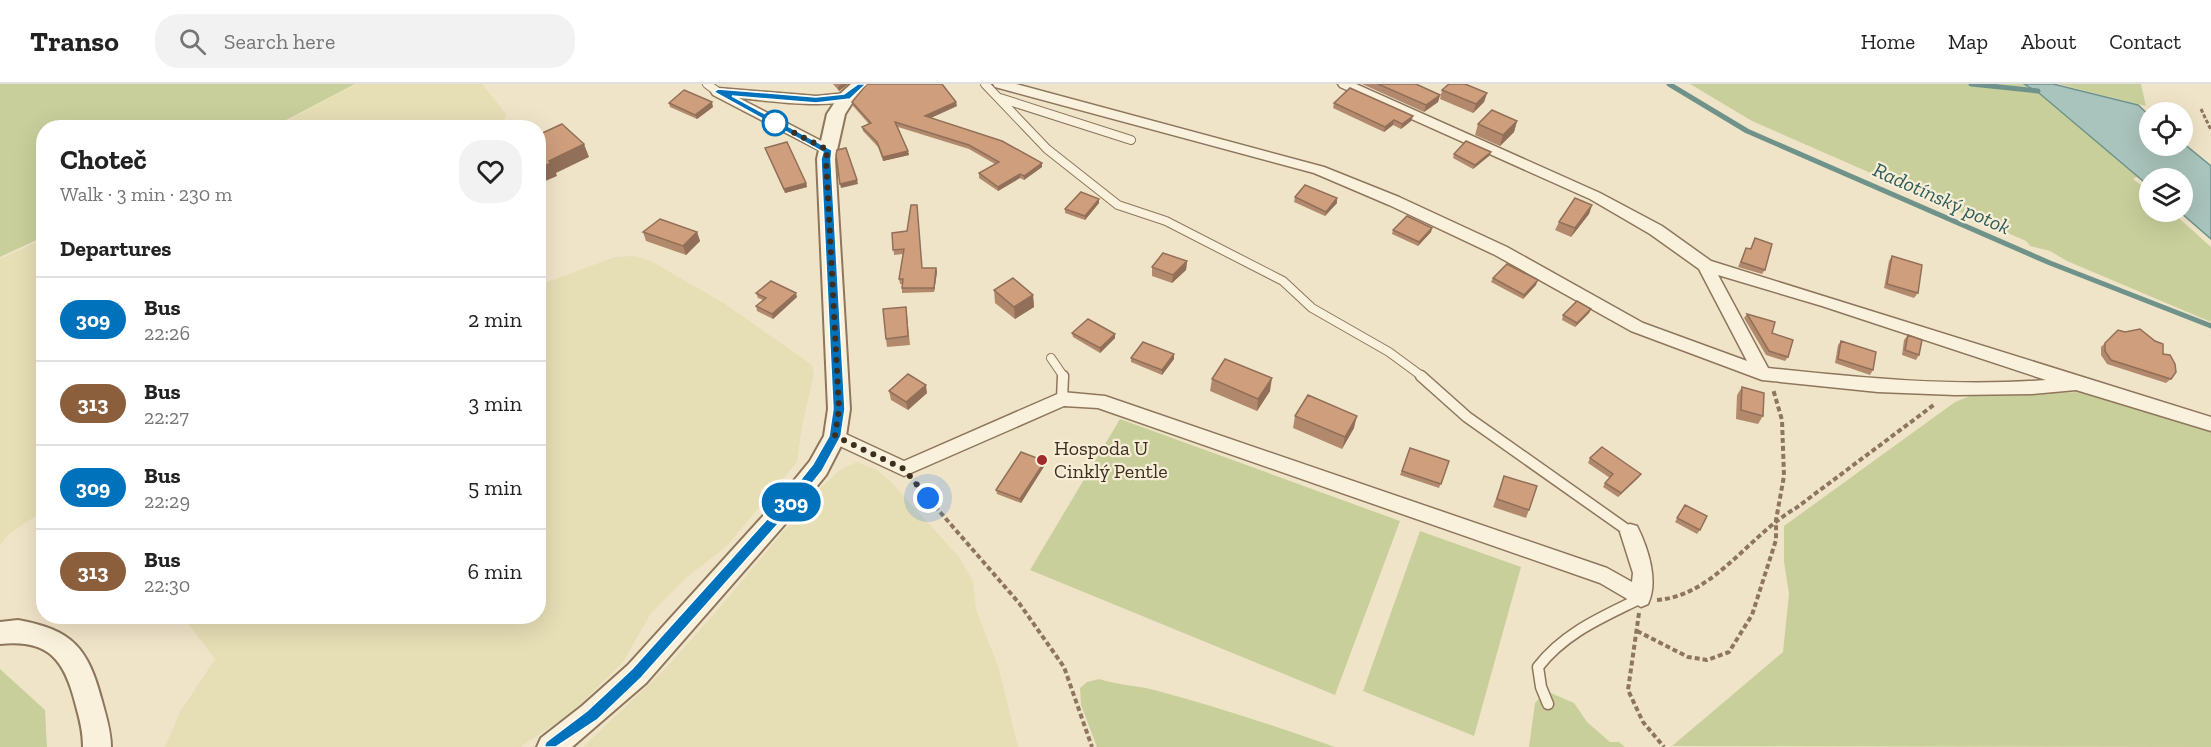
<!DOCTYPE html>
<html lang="en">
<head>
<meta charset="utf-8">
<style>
	:root { --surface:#fff; --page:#f2f2f2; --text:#222; --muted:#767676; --line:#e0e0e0 }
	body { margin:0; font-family:"Zilla Slab",serif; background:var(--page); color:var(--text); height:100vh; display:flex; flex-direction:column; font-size:22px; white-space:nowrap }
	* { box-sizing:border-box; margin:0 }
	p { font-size:20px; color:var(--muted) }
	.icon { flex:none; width:33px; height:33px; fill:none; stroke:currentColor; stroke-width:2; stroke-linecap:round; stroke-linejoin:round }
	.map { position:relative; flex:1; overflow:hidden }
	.panel { position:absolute; left:36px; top:36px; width:510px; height:504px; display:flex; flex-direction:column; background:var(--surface); border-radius:24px; box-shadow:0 6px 24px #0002 }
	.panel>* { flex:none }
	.badge { padding:0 12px; border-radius:20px; font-size:21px; line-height:39px }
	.buttons { position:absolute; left:2139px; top:18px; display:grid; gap:12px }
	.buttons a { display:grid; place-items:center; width:54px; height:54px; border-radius:50%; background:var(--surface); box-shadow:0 6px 24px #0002; font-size:30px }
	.you { position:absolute; width:30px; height:30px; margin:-15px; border:4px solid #fff; border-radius:50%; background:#1a73e8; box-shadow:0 0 0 9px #1a73e833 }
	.map>.badge { position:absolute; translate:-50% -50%; box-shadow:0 0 0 3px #fff }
	h2 { padding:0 24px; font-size:22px; line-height:54px }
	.round { display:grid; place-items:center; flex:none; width:63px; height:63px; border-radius:24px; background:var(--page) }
	.headline { display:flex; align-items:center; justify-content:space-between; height:102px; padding:0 24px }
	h1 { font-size:28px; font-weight:800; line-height:45px }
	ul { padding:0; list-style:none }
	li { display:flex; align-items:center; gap:18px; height:84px; padding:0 24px; border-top:2px solid var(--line) }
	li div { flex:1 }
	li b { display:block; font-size:22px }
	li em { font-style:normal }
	li .badge { min-width:66px; font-weight:700; text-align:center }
	header { display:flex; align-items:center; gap:36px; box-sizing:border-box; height:84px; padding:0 30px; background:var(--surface); border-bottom:2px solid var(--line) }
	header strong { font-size:28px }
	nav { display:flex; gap:33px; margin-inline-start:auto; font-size:21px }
	.search { width:420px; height:54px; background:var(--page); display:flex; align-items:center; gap:15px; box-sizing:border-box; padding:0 21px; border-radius:24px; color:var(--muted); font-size:22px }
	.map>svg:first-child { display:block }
	.farmland { fill:#e6deb5 }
	.green { fill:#c9cf9b }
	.water { fill:#a9c4bc; stroke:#6f938a; stroke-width:1.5 }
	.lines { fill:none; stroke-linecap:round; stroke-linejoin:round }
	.stream { stroke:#6f938a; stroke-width:5 }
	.service-far1-casing { stroke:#8d765c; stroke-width:10 }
	.service-casing { stroke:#8d765c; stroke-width:13 }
	.minor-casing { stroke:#8d765c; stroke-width:3 }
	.tertiary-casing { stroke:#8d765c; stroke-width:4 }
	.path-far1 { stroke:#8d765c; stroke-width:3; stroke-dasharray:4 2; stroke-linecap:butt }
	.path { stroke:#8d765c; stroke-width:4; stroke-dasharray:5 3; stroke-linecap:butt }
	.service-far1 { stroke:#faf1dc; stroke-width:8 }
	.service { stroke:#faf1dc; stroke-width:10 }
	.minor { fill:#faf1dc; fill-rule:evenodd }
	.tertiary { fill:#faf1dc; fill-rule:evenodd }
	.wall { fill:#b2896c }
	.shaded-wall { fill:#916f58 }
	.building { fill:#cf9f7d; stroke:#916f58; stroke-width:1.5 }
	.line { fill:#0072bc; stroke:#fff; stroke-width:1.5 }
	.walk { stroke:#3d2e20; stroke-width:6; stroke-dasharray:0 10.8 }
	.stop-dot { fill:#fff; stroke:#0072bc; stroke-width:3 }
	.poi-dot { fill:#9e2a2b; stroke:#f7eed8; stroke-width:2 }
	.labels { text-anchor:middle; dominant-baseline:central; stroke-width:4.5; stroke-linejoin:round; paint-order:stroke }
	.poi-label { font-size:20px; fill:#3d2e20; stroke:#f7eed8; text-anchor:start }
	.water-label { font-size:21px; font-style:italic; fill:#2f5d5a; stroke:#f7eed8 }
</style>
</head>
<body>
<header>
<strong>Transo</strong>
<div class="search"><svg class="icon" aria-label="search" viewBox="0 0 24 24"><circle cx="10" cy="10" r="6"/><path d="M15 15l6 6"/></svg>Search here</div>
<nav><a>Home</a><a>Map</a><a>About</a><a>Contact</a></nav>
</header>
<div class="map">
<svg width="2211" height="663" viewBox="0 0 2211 663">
	<rect width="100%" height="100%" fill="#f0e4c8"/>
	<!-- farmland -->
	<path class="farmland" d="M357,0H482L506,30L502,43H275Z
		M43,155V427L9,450L0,461V175Z
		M635,172L651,177L725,220L812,281L814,290L802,342L797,378L726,463L688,492L651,529L623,578L570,630L520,663H165L180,628L215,575L183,533L538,532L539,201L615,173Z
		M857,378L877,386L892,399L959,473L973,498L976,525L999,585L1018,663H583L665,585L721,522L816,408L841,385Z"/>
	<!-- green -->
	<path class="green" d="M0,0H355L273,43L44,44L43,153L0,173Z
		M1690,0H2024L2039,9L2138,92L2133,95L2149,107L2150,128H2172L2211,163V238L2067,177L2050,167L2030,162L2026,157L1752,37Z
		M2058,0H2141L2146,22Z
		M2084,308L2211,343V663L1672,662L1783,568L1789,510L1784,478V442L1955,318L1975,310Z
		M1120,335L1400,437L1335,611L1030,486Z
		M1420,447L1521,483L1474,652L1363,607Z
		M0,585L45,626L47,663H0Z
		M1099,595C1117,601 1135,601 1154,606C1215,622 1275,642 1335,663H1097L1081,621L1080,604L1087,598Z
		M1546,607L1574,619L1587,638L1610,658H1619L1625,663H1529L1535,619Z"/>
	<!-- water -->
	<path class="water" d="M2024,0H2053L2138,21L2149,31L2150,62H2182L2183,59L2211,82V155L2180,128H2182V94H2150L2149,102L2039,9Z"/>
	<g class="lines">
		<!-- stream -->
		<path class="stream" d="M1669,0L1747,47L2050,179L2211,242
			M1971,0L2038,7"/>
		<defs>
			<path id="service-far1" d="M707,0L718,8
				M985,0L1047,65L1118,121L1166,137L1283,197L1312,224L1389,268L1423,293
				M1000,14L1131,56
				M1051,274L1064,293"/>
			<path id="service" d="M1421,292L1467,333L1630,448
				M1062,315L1063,292
				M1548,620L1541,603L1538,583C1565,548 1603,533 1641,514"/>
			<path id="minor" d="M993,0H1016L1324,83L1399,113L1507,163L1643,239L1747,277L1699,185L1650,150L1590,115L1340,3L1338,0H1356L1600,109L1662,142L1711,177L2211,333V347L2076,306L2032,310L1955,311L1878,308L1762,296L1631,247L1495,171L1389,121L1314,89L995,3ZM1718,191L1822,222L2046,296C1953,303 1860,294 1768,284Z
				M718,4L816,12L847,9L854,13C840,27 761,16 739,14L833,63L835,66L828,71L713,11L711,8Z
				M1062,308L1105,312L1607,484L1632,498L1633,489L1620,448L1623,442L1630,440L1637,442C1648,464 1659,497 1648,520L1641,523L1600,499L1098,324L1064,322L904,392L829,357L826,352L829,347L835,345L904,377Z"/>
			<path id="tertiary" d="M851,0H870L854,16L845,30L835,75L850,325L846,352L826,391L799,424L646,599L572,663H537L541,654L582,622L628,581L783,410L810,377L824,352L828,325L817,75L827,30L841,9Z
				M18,536C73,546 88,564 102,617C106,632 111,647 111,663H83C83,648 80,636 76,622C65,577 50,555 0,560V538Z"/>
		</defs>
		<!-- service-far1 casing -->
		<use href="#service-far1" class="service-far1-casing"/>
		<!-- service casing -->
		<use href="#service" class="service-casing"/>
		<!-- minor casing -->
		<use href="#minor" class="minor-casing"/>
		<!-- tertiary casing -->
		<use href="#tertiary" class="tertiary-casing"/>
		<!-- path-far1 -->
		<path class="path-far1" d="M2201,25L2211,46"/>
		<!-- path -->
		<path class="path" d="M914,398L1019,519L1064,583L1092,663
			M1657,516C1714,512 1749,451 1796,424L1935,320
			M1639,529L1628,606L1643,638L1664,663
			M1637,547L1688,573L1707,576L1729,568L1752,531L1776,456V436L1784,392L1782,336L1773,305"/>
		<!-- service-far1 -->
		<use href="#service-far1" class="service-far1"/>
		<!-- service -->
		<use href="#service" class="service"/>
		<!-- minor -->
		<use href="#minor" class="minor"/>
		<!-- tertiary -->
		<use href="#tertiary" class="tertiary"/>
	</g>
	<!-- wall -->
	<path class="wall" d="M833,0H848L839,7Z
		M1362,0H1416L1440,11L1438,18L1424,28Z
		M1442,6L1487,9L1484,18L1473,29L1440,15Z
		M852,18L957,22L931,34L1042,79V83L1024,96L1020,94L998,107L979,94V89L995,80L969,65L898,43L909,71L883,77L878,63L863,47L862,43L869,40L853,22Z
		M669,19L713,23L697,35L670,23Z
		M1334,19L1413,32L1411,37L1401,45L1393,41L1384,48L1333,24Z
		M1517,37L1514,48L1500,62L1475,51L1478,40Z
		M765,64L806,99L807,103L785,109Z
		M1491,68L1489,72L1473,85L1453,74L1454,70Z
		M1295,113L1337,114V119L1325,132L1294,118Z
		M1099,119L1085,136L1065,129V125Z
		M1592,121L1589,130L1571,153L1555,146L1559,138Z
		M1432,144L1431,148L1418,162L1392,150L1393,146Z
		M643,148H697L700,157L686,171L646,157Z
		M892,149L922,184H936L937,188L934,208L902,209V200H900L899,195L903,170L894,171Z
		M1755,154L1765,186L1762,190L1738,183L1746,164L1750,165Z
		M1892,172L1918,209L1914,214L1884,204L1889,177Z
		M1187,177L1186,186L1172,199L1152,192V183Z
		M1493,194L1536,201L1523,215L1491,198Z
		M994,206L1033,211L1034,223L1015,235L995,219Z
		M756,209L797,213L773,235L757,227L756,222L763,216L758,214Z
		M1591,225L1589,229L1575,243L1562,236L1563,231Z
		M1747,230L1772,249L1788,273L1785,277L1766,271L1744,234Z
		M907,231L910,261L887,263L886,255Z
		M2118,246L2163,270L2171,295L2166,299L2107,280L2101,271V263Z
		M1072,249L1115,250V254L1100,269L1073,253Z
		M1908,251L1919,271L1916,276L1902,271L1904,256Z
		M1841,257L1873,286L1870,291L1835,279L1838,261Z
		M1174,270V275L1162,291L1131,278V274Z
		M1212,295L1270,307L1257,327L1210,307Z
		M1742,303L1763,332L1758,340L1736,335L1737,311Z
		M889,307L927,309L908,326L891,316Z
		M1295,332L1354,344L1342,365L1293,344Z
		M1410,364L1449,377L1439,404L1400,391Z
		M1590,374L1641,390L1638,394L1618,413L1603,403L1605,399L1610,394L1588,379Z
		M1045,381L1021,419L997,410L996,406Z
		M1504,392L1529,426L1526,434L1493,423Z
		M1685,421L1700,446L1697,450L1675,438Z"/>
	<!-- shaded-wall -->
	<path class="shaded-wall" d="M842,0H848L839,7L838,3Z
		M1487,9L1484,18L1473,29L1476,20Z
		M1440,11L1438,18L1424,28L1426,21Z
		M712,18L713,23L697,35L695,31Z
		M956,18L957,22L926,36L925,32Z
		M1413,32L1411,37L1401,45L1402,40Z
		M1394,36L1393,41L1384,48L1385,43Z
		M1517,37L1514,48L1500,62L1503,51Z
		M584,60L589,73L556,89L557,92L543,98L538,89V85L549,77Z
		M908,67L909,71L883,77V73Z
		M1491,68L1489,72L1473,85L1475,81Z
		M1042,79V83L1024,96V92Z
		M1020,90V94L998,107V103Z
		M857,96L858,100L841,104L840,100Z
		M806,99L807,103L785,109L784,105Z
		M1337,114V119L1325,132L1326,128Z
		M1099,115V119L1085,136V132Z
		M1592,121L1589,130L1571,153L1575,144Z
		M1432,144L1431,148L1418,162L1419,158Z
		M697,148L700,157L686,171L683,162Z
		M1187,177L1186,186L1172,199L1173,191Z
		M936,184L937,188L934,208V204Z
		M1538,196L1536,201L1523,215L1524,211Z
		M796,209L797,213L773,235L772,230Z
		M1033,211L1034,223L1015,235L1014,223Z
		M1591,225L1589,229L1575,243L1577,239Z
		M1115,250V254L1100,269V264Z
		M1174,270V275L1162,291V286Z
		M1272,294L1270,307L1257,327L1258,315Z
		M926,301L927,309L908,326L906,318Z
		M1357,332L1354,344L1342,365L1345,353Z
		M1045,377V381L1021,419L1020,415Z
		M1641,390L1638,394L1618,413L1621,409Z"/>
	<!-- building -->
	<path class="building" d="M867,0H942L956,18L925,32L1002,57L1042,79L1024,92L1020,90L998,103L979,89L999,78L969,61L895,38L908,67L883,73L877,58L862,43L871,39L852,18Z
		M1378,0H1416L1440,11L1426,21Z
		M1449,0H1465L1487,9L1476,20L1442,6Z
		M1350,4L1413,32L1402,40L1394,36L1385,43L1334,19Z
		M684,6L712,18L695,31L669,19Z
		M1492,26L1517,37L1503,51L1478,40Z
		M562,40L584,60L549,77L551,79L538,85V51Z
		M1466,57L1491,68L1475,81L1454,70Z
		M787,58L806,99L784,105L765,64Z
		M846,64L857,96L840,100L836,71L837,66Z
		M1305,101L1337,114L1326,128L1295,113Z
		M1081,108L1099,115L1085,132L1065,125Z
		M1575,114L1592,121L1575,144L1559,138Z
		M911,121H917L922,184H936L934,204H902L903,195H899L904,165L893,166L892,149L907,147Z
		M1407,132L1432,144L1419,158L1393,146Z
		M660,135L697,148L683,162L643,148Z
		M1755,154L1772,160L1765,186L1741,178L1746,164L1751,165Z
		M1163,169L1187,177L1173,191L1152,183Z
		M1892,172L1922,181L1918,209L1887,200Z
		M1507,180L1538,196L1524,211L1493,194Z
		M1013,194L1033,211L1014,223L994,206Z
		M771,197L796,209L772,230L756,222L766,214L756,209Z
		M1577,217L1591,225L1577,239L1563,231Z
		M906,223L908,252L886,255L883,225Z
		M1747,230L1775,238L1772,249L1793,256L1788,273L1769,267Z
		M1088,235L1115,250L1100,264L1072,249Z
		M2140,245L2155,257L2163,260V270L2170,271L2175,280L2176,288L2171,295L2111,276L2105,267V259L2118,246L2125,248Z
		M1908,251L1922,256L1919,271L1905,266Z
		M1841,257L1876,268L1873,286L1838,275Z
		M1143,258L1174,270L1162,286L1131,274Z
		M1225,275L1272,294L1258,315L1212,295Z
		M908,290L926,301L906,318L889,307Z
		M1742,303L1764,309L1763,332L1741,326Z
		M1308,311L1357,332L1345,353L1295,332Z
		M1602,363L1641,390L1621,409L1605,399L1613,390L1590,374Z
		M1410,364L1449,377L1441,400L1402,387Z
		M1021,368L1045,377L1020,415L996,406Z
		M1504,392L1537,402L1529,426L1497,415Z
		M1685,421L1707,432L1700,446L1677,434Z"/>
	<!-- line -->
	<path class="line" d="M858,0H866L850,15L816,19L732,12L832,66L831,75L845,325L841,352L822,387L795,421L641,594L597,636L556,663H544L546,658L587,627L632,585L786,414L813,380L829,352L833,325L821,75L823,68L714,8L718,5L816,13L844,10Z"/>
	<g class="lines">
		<!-- walk -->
		<path class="walk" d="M775,39L828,66L826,75L839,325L835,352L904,385L928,414"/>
	</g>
	<!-- markers -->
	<circle class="stop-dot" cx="775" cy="39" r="12"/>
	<circle class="poi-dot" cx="1042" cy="376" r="6"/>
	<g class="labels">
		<!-- poi labels -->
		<g class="poi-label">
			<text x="1054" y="364">Hospoda U<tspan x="1054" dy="23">Cinklý Pentle</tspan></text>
		</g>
		<!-- water labels -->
		<g class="water-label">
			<text transform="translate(1942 114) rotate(24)">Radotínský potok</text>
		</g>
	</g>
</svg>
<div class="buttons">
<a><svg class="icon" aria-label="locate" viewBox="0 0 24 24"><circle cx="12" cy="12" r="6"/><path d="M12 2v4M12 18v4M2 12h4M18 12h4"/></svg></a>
<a><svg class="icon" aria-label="layers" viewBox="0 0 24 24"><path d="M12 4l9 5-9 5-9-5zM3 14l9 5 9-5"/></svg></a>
</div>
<div class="you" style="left:928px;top:414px"></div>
<b class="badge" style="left:791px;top:418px;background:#0072bc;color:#fff">309</b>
<section class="panel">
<div class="headline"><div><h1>Choteč</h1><p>Walk · 3 min · 230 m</p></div><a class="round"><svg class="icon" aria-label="heart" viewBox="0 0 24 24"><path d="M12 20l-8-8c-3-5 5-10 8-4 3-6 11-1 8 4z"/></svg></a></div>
<h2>Departures</h2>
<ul>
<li><span class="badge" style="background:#0072bc;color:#fff">309</span><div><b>Bus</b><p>22:26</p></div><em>2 min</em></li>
<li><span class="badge" style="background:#8b5e3c;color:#fff">313</span><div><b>Bus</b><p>22:27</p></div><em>3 min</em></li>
<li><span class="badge" style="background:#0072bc;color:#fff">309</span><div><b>Bus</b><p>22:29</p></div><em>5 min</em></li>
<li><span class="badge" style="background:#8b5e3c;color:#fff">313</span><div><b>Bus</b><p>22:30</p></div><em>6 min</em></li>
</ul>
</section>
</div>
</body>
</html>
